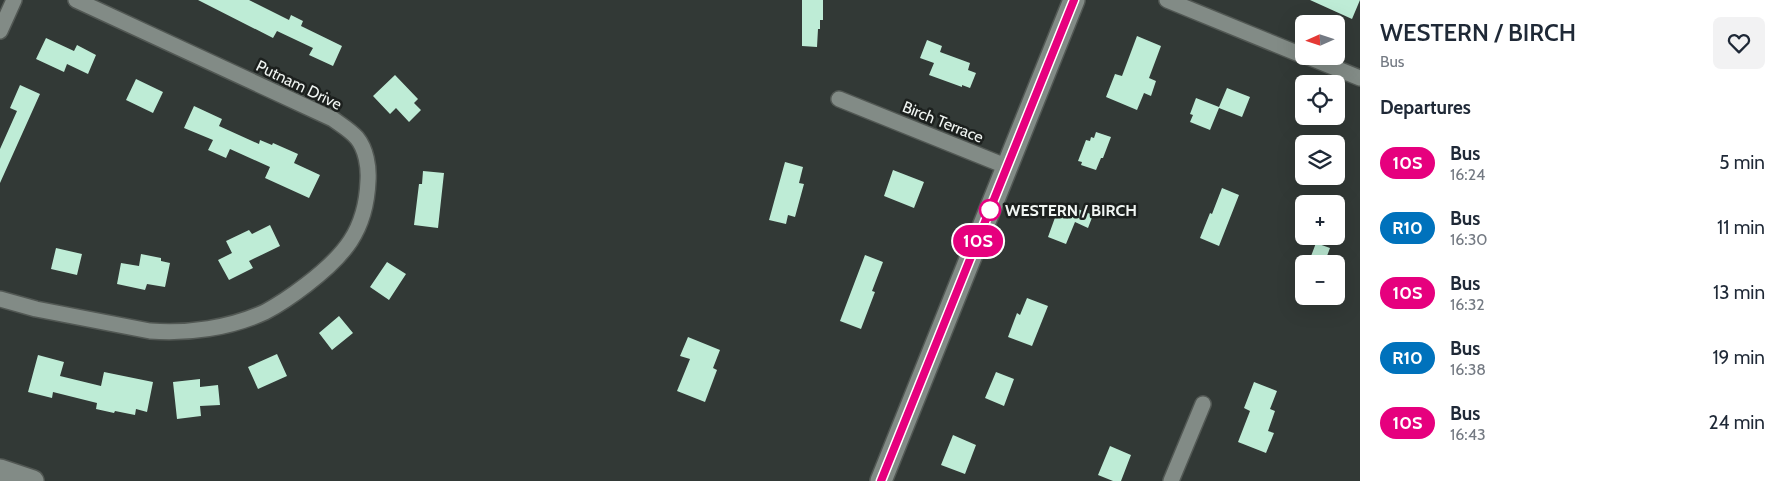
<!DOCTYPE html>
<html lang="en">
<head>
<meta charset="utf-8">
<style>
	:root { --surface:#fff; --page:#f2f2f3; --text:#1f2937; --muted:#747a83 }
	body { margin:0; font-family:Cabin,sans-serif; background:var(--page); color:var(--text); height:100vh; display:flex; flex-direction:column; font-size:19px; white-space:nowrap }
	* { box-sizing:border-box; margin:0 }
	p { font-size:16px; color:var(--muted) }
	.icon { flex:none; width:28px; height:28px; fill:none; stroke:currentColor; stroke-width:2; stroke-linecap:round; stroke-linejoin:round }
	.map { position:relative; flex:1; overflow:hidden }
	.sheet { display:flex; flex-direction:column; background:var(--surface); width:425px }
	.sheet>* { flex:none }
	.badge { padding:0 10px; border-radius:16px; font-size:18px; line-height:32px }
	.needle { width:32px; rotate:267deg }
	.buttons { position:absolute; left:1295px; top:15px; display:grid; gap:10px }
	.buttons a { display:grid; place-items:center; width:50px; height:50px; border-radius:8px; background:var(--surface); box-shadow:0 5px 20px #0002; font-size:25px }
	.map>.badge { position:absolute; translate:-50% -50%; box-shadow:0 0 0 2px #fff }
	h2 { padding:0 20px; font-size:19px; line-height:45px }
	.round { display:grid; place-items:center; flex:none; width:52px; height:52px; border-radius:8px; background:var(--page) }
	.summary { display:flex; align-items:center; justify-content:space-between; height:85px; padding:0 20px }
	h1 { font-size:24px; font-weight:600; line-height:38px }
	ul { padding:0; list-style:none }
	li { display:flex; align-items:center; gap:15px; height:65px; padding:0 20px }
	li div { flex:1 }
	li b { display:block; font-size:19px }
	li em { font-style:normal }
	li .badge { min-width:55px; font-weight:700; text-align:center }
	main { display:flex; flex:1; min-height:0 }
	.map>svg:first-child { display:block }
	.building { fill:#beecd6 }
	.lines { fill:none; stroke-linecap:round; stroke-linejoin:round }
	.minor-casing { stroke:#525854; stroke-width:18 }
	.secondary-casing { stroke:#525854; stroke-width:24 }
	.minor { stroke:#828b86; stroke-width:15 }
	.secondary { stroke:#828b86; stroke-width:21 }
	.line-casing { stroke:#fff; stroke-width:11 }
	.line { stroke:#e6007e; stroke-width:8 }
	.stop-dot { fill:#fff; stroke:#e6007e; stroke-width:2.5 }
	.labels { text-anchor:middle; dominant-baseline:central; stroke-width:5; stroke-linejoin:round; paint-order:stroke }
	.street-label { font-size:16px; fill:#f0f5f2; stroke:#1c201e }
	.stop-label { font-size:16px; font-weight:bold; fill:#f0f5f2; stroke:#1c201e; text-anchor:start }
</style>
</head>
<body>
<main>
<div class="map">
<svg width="1360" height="481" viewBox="0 0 1360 481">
	<rect width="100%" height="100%" fill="#323936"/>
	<!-- building -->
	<path class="building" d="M198,0H249L289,20L291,15L303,21L301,26L342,46L333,66L309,55L313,48L277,31L273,38Z
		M802,0H823V20H820V29H818L817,47L802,46Z
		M1310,0H1360L1352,19Z
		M1137,36L1161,46L1149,78L1156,81L1151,96L1144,93L1137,110L1106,97L1115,74L1122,76Z
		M46,38L74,51L77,45L96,55L88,74L67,64L64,72L36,59Z
		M927,40L942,46L940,52L970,63L968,70L976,73L970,88L962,85V87L929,75L934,63L920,58Z
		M395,75L418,99L414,103L421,110L409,122L396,108L390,114L373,96Z
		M136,79L163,92L153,113L126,100Z
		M20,85L40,94L0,183V149L17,111L10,108Z
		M1227,88L1250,97L1242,117L1219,108L1210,130L1190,122L1193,115L1190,114L1196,98L1219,107Z
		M194,106L222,119L219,126L259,144L260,140L272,145L273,143L298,154L294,163L320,175L309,198L265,178L270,167L230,149L226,158L208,150L213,140L184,128Z
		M1096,132L1111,137L1103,158H1101L1096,170L1081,165L1082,162L1078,161L1086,140L1090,141L1091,137L1094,138Z
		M785,162L803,167L799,183L804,184L795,217L788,215L786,224L769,220Z
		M893,170L924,182L914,208L884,196Z
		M423,171L444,173L438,228L414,225L419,184H422Z
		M1222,188L1239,195L1219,246L1200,238L1210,213L1212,214Z
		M1065,204L1093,215L1088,228L1075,222L1066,244L1048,237L1057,212L1062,214Z
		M270,225L280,246L249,261L253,268L229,280L218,260L232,253L226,241L249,230L252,234Z
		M1316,243L1330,248L1324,264H1308Z
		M56,248L82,254L77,275L51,269Z
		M141,254L161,258V261L170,263L165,287L147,284L145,290L117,284L121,263L139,266Z
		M865,255L883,262L872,291L875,292L861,329L840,321Z
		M387,262L406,274L389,300L370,287Z
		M1027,298L1048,306L1032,346L1008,337L1017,313L1020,315Z
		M339,316L353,333L332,350L319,333Z
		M688,337L720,350L713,368L717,370L705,402L677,391L690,359L680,356Z
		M277,354L287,376L258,389L248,367Z
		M38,355L64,362L60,376L101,386L104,372L153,382L147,412L136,409L135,415L115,411L114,413L96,409L97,403L53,392L52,398L28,392Z
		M996,372L1014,379L1004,406L985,398Z
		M200,379V387L218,385L220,405L200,406L201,416L177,419L173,382Z
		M1254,382L1277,391L1270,409L1275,411L1268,431L1274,433L1266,453L1238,442L1250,411L1244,408Z
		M953,435L976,445L965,474L941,465Z
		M1110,446L1131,455L1121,481H1113L1098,475Z"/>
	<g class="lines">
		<defs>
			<path id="minor" d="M1167,0L1304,56
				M0,31L14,0
				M1306,56L1360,78
				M839,99L1008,167
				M0,299L36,309L150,331C188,334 230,328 265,312C280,304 293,295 306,285C344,256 366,231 368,181C369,167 366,149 357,138C350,130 341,125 333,119L76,0
				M1171,481L1203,404"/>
			<path id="secondary" d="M0,470L33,481
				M881,481L1074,0"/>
		</defs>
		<!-- minor casing -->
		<use href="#minor" class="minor-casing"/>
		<!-- secondary casing -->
		<use href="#secondary" class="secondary-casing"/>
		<!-- minor -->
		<use href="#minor" class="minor"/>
		<!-- secondary -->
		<use href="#secondary" class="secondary"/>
	</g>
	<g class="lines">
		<defs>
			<path id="line" d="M881,481L1074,0"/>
		</defs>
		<!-- line casing -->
		<use href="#line" class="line-casing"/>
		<!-- line -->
		<use href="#line" class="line"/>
	</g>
	<!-- markers -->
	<circle class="stop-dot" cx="990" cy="210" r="10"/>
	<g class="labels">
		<!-- street labels -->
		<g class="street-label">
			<text transform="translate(299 85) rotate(26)">Putnam Drive</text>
			<text transform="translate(943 122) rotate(22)">Birch Terrace</text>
		</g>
		<!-- stop labels -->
		<g class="stop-label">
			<text x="1005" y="210">WESTERN / BIRCH</text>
		</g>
	</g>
</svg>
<div class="buttons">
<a><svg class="needle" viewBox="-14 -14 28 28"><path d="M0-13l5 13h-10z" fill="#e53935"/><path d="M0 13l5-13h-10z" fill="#747a83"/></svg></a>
<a><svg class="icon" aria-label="locate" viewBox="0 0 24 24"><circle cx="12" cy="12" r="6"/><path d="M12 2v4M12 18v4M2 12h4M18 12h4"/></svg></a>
<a><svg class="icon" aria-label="layers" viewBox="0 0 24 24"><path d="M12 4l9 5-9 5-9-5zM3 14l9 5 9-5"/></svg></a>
<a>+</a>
<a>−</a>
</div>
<b class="badge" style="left:978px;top:241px;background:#e6007e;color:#fff">10S</b>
</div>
<section class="sheet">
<div class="summary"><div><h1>WESTERN / BIRCH</h1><p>Bus</p></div><a class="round"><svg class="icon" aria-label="heart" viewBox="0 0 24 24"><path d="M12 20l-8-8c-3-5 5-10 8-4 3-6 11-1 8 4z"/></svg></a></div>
<h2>Departures</h2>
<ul>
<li><span class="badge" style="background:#e6007e;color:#fff">10S</span><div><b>Bus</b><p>16:24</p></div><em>5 min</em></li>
<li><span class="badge" style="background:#0072bc;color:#fff">R10</span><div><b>Bus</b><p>16:30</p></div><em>11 min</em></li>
<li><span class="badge" style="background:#e6007e;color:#fff">10S</span><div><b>Bus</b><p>16:32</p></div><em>13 min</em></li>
<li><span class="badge" style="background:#0072bc;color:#fff">R10</span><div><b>Bus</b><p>16:38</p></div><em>19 min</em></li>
<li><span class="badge" style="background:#e6007e;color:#fff">10S</span><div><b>Bus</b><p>16:43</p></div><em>24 min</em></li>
</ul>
</section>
</main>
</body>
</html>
